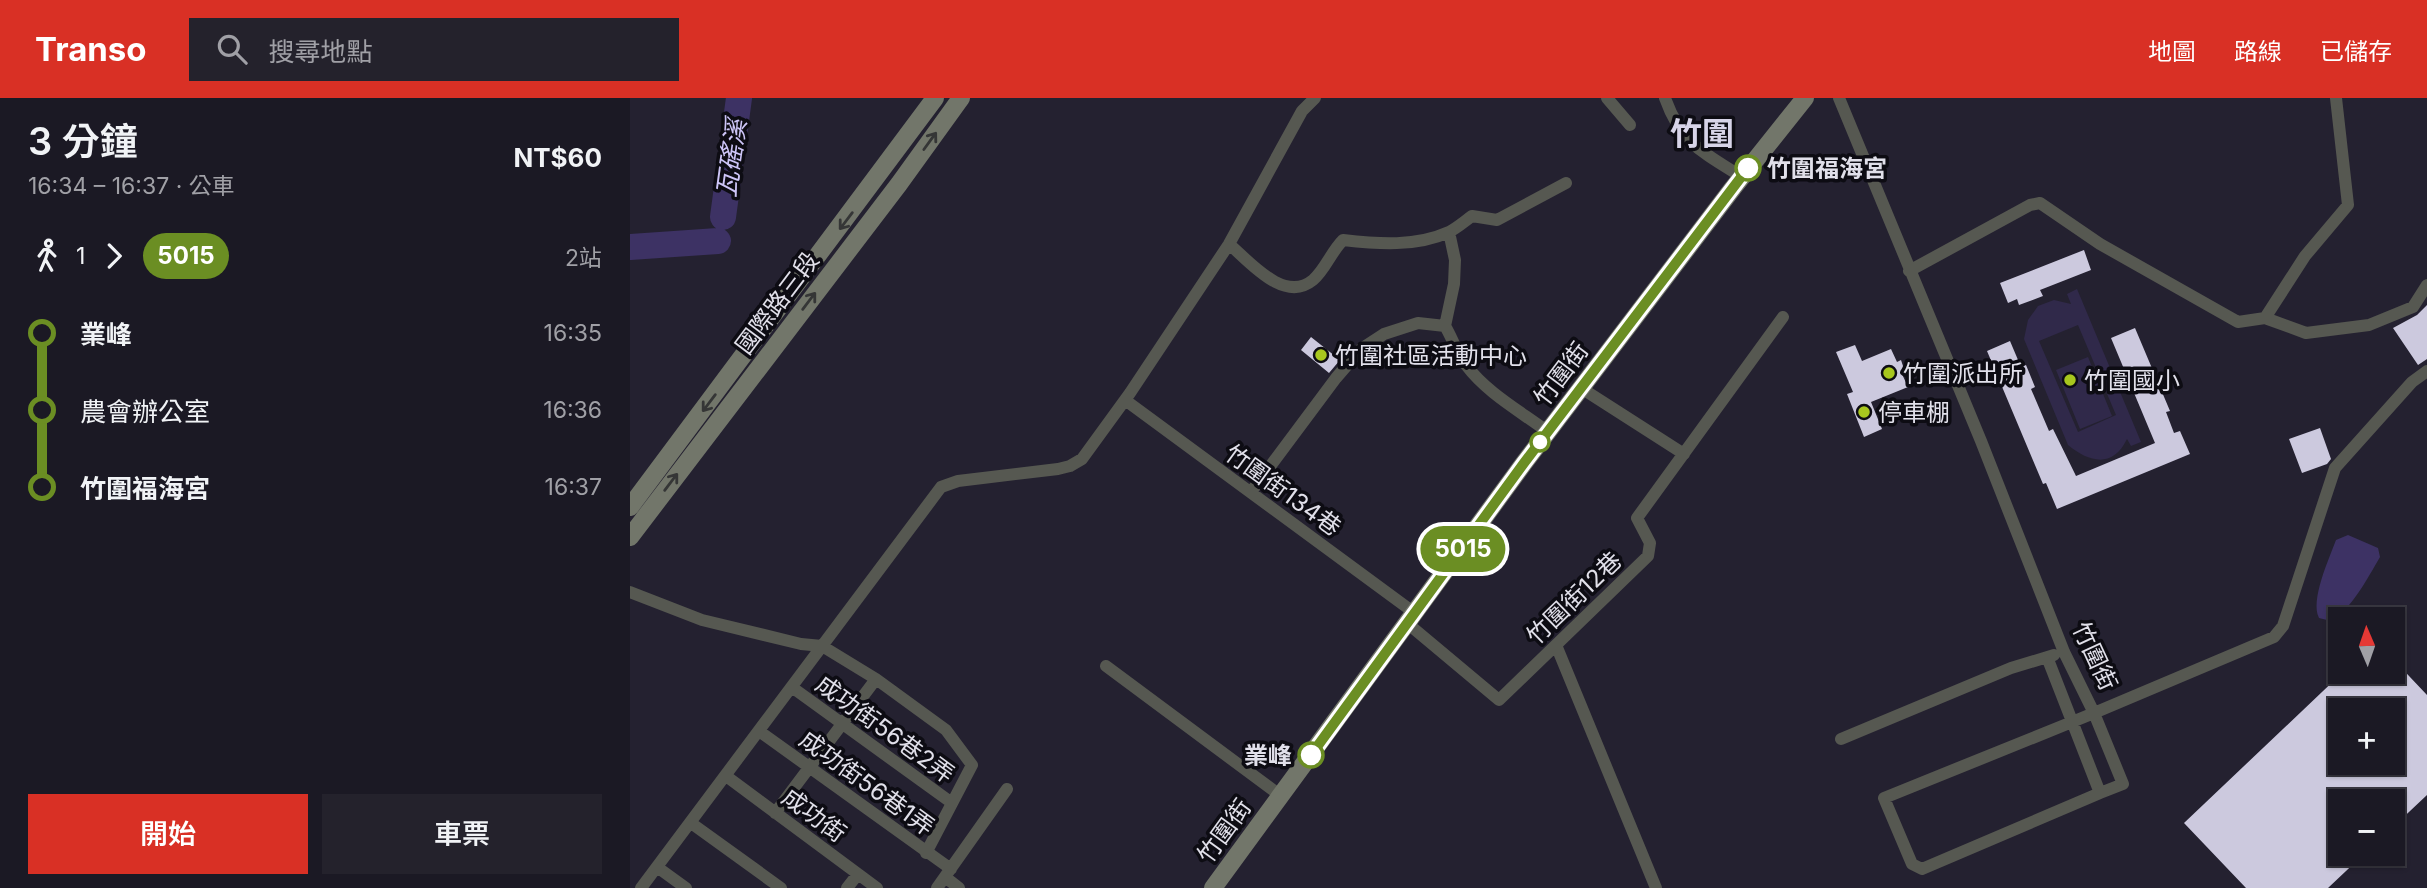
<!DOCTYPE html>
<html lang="zh-TW">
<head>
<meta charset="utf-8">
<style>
	:root { --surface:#1b1924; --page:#24222c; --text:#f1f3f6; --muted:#a0a0a6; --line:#393841; --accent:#d93025 }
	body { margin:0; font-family:Inter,"Noto Sans TC",sans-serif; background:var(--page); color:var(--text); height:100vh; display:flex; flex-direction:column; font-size:26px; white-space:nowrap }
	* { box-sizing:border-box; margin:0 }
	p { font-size:23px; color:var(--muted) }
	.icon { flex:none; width:38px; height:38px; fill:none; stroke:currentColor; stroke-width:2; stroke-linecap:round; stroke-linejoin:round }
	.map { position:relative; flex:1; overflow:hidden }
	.details { display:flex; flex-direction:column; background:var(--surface); width:630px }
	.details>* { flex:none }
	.badge { padding:0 14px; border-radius:23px; font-size:24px; line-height:46px }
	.needle { width:46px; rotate:358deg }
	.fabs { position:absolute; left:1698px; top:509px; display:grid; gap:14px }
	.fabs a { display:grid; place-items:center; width:77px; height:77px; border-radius:0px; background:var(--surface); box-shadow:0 2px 5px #0004,0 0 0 2px var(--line); font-size:35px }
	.map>.badge { position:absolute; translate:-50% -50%; box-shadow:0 0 0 4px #fff }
	.legs { display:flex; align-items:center; gap:10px; height:77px; padding:0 28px; font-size:23px }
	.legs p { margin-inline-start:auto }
	.overview { display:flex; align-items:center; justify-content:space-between; height:119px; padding:0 28px }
	h1 { font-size:38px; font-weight:600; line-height:52px }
	.action { display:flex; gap:14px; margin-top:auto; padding:14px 28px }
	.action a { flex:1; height:80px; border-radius:0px; background:var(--accent); color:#fff; font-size:28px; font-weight:600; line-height:80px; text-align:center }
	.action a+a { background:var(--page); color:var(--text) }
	ul { padding:0 28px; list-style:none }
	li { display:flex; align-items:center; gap:24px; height:77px; font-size:26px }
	li i { display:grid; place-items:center; width:10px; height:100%; margin:0 9px; background:currentColor }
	li i::after { content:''; width:18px; height:18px; margin:-9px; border:5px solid; border-radius:50%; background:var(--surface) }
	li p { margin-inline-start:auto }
	li:first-child i { background:linear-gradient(#0000 50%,currentColor 0) }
	li:last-child i { background:linear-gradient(currentColor 50%,#0000 0) }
	header { display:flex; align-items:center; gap:42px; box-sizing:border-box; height:98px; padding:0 35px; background:var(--accent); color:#fff }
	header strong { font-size:33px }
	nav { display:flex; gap:38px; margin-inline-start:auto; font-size:24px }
	.search { width:490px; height:63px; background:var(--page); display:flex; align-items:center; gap:18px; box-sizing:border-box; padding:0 24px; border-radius:0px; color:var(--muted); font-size:26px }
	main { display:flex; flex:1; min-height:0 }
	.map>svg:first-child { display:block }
	.green { fill:#30294a; fill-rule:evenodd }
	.water { fill:#3d3264 }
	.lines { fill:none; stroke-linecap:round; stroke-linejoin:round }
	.river { stroke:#3d3264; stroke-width:26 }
	.building { fill:#ccc9de; fill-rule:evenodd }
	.street { stroke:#565851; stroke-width:12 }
	.secondary { stroke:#72766a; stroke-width:18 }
	.oneway { stroke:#353636 }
	.line-1-casing { stroke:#fff; stroke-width:16 }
	.line-1 { stroke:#6b8e23; stroke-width:10 }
	.stop-1-dot { fill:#fff; stroke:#6b8e23; stroke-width:3.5 }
	.poi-dot { fill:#a8c71e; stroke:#0d0c13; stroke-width:2.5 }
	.labels { text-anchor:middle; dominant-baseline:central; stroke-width:7; stroke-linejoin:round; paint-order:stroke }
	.stop-label { font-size:24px; font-weight:bold; fill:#e1e0ea; stroke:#0d0c13; text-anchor:start }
	.street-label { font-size:24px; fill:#e1e0ea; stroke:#0d0c13 }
	.poi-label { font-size:24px; fill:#e1e0ea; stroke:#0d0c13; text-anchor:start }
	.water-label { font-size:26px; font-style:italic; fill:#cdc5f7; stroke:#0d0c13 }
	.district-label { font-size:32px; font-weight:bold; fill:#d7d4e8; stroke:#0d0c13 }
</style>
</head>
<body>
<header>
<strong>Transo</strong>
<div class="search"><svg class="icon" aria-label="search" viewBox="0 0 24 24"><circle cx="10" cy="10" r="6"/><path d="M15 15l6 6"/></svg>搜尋地點</div>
<nav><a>地圖</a><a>路線</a><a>已儲存</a></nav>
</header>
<main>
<section class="details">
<div class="overview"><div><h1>3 分鐘</h1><p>16:34 – 16:37 · 公車</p></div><b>NT$60</b></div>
<div class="legs"><svg class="icon" aria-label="walk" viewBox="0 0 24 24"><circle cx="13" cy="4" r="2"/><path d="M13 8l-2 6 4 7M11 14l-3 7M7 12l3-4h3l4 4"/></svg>1<svg class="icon" aria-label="forward" viewBox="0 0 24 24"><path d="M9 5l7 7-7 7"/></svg><b class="badge" style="background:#6b8e23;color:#fff">5015</b><p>2站</p></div>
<ul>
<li><i style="color:#6b8e23"></i><b>業峰</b><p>16:35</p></li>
<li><i style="color:#6b8e23"></i><span>農會辦公室</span><p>16:36</p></li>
<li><i style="color:#6b8e23"></i><b>竹圍福海宮</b><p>16:37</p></li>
</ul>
<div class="action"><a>開始</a><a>車票</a></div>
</section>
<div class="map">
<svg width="1797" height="790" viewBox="0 0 1797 790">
	<rect width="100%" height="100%" fill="#242130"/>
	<!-- green -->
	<path class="green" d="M1447,191L1511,344L1501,348L1497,341C1483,370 1460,365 1438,347L1394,241L1398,222L1408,208L1424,202L1441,206L1437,196ZM1448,227L1486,317L1448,334L1409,243Z
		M1458,259L1482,318L1450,331L1426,272Z"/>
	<!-- water -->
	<path class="water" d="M1718,437L1748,450L1750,459C1737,481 1723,509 1701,523L1689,520C1680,502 1699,461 1706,442Z"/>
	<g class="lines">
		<!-- river -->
		<path class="river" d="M93,119L109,0
			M0,149L88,143"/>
	</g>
	<!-- building -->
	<path class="building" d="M1454,152L1461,172L1410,192L1413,198L1389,207L1387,201L1378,205L1370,185Z
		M1797,207V261L1788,267L1763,230L1787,217Z
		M1505,230L1540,313L1536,314L1544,335L1550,333L1560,356L1427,411L1416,385L1413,386L1357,253L1380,243L1391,269L1396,267L1405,289L1401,291L1419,333L1423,331L1446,378L1525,345L1481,240Z
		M681,239L710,262L699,275L671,252Z
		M1225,247L1232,263L1261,251L1267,264L1271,262L1273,268L1276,275L1272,276L1278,289L1241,304L1252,331L1234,339L1217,296L1223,294L1206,254Z
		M1690,330L1701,361L1697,366L1672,375L1659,341Z
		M1762,560L1797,597V697L1762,730V704H1710V756H1734L1698,790H1616L1554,725L1713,574H1762ZM1710,612H1762V665H1710Z"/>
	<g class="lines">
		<!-- street -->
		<path class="street" d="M977,0L1000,27
			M1035,0C1051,45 1072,54 1112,79
			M1209,0L1351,343L1434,554L1464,615L1493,686L1470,695
			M599,146C619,163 654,206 683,182C695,172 701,154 713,142C748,146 786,149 819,134C827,130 835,123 842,118L867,122L936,85
			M1279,173L1400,107L1410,105L1470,146L1608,224L1635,220L1675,158L1718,107L1706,0
			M1635,220L1676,235L1739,227L1783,209L1797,187
			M815,228L824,186L825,162L819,134
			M951,290L1054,356
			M495,302L786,516
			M621,394L706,280L731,251L754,236L788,225L815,228C822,239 828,258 836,267C857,295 890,313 918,334
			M0,494L72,522L171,546L192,548L246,581L316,632L342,667L296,755
			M777,525L869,602L1018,458L1020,445L1007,420L1153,219
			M926,547L1026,790
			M1417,559L1470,695L1292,771L1282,766L1254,700L1442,624L1464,615L1644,539L1653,528L1705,370L1782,284L1797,273
			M476,568L651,698
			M163,590L322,705
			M129,633L321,771
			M1211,641L1381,570L1424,557
			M96,678L247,790
			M145,715L246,581
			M61,725L151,790
			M27,769L56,790
			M315,779L329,790
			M11,790L311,389L328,383L428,371L440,368L452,361L500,295L599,146L672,13L685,0
			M217,790L228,776
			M307,790L377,691"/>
		<!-- secondary -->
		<path class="secondary" d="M0,409L305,0
			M0,439L269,86L331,0
			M583,790L894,365L1103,90L1175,0"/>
	</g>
	<!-- one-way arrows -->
	<defs><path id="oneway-shaft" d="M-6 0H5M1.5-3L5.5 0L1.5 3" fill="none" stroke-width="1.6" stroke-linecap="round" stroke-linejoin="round" transform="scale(1.75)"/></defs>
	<g class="oneway">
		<use href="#oneway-shaft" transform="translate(300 43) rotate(-54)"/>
		<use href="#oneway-shaft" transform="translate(216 123) rotate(127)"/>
		<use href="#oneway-shaft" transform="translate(179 203) rotate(-53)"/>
		<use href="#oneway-shaft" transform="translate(79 305) rotate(127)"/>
		<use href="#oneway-shaft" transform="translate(41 384) rotate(-53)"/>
	</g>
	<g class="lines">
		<defs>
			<path id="line-1" d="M681,657L894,365L1118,70"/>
		</defs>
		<!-- line-1 casing -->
		<use href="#line-1" class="line-1-casing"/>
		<!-- line-1 -->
		<use href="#line-1" class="line-1"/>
	</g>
	<!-- markers -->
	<g class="stop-1-dot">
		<circle cx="1118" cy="70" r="12"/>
		<circle cx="910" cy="344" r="9"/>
		<circle cx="681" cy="657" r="12"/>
	</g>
	<g class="poi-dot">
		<circle cx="691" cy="257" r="7"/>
		<circle cx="1259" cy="275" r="7"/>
		<circle cx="1440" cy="282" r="7"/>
		<circle cx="1234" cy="314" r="7"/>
	</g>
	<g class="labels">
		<!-- stop labels -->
		<g class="stop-label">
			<text x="1137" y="70">竹圍福海宮</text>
			<text x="662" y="657" text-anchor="end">業峰</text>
		</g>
		<!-- street labels -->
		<g class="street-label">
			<text transform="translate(147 205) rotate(-53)">國際路三段</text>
			<text transform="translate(931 276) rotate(-53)">竹圍街</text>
			<text transform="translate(653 392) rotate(36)">竹圍街134巷</text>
			<text transform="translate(944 500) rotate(-44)">竹圍街12巷</text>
			<text transform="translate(1465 558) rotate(65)">竹圍街</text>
			<text transform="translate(255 631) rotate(36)">成功街56巷2弄</text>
			<text transform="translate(237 685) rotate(36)">成功街56巷1弄</text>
			<text transform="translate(184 717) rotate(36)">成功街</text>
			<text transform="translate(594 733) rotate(-54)">竹圍街</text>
		</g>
		<!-- poi labels -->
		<g class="poi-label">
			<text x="705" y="257">竹圍社區活動中心</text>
			<text x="1273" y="275">竹圍派出所</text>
			<text x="1454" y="282">竹圍國小</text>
			<text x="1248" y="314">停車棚</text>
		</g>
		<!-- water labels -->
		<g class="water-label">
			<text transform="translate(101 60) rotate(-82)">瓦磘溪</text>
		</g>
		<!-- district labels -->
		<g class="district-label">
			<text x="1072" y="35">竹圍</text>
		</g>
	</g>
</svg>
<div class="fabs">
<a><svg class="needle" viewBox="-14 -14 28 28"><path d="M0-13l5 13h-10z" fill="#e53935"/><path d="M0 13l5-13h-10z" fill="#a0a0a6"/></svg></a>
<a>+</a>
<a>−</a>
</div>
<b class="badge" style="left:833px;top:451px;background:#6b8e23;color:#fff">5015</b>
</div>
</main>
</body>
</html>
